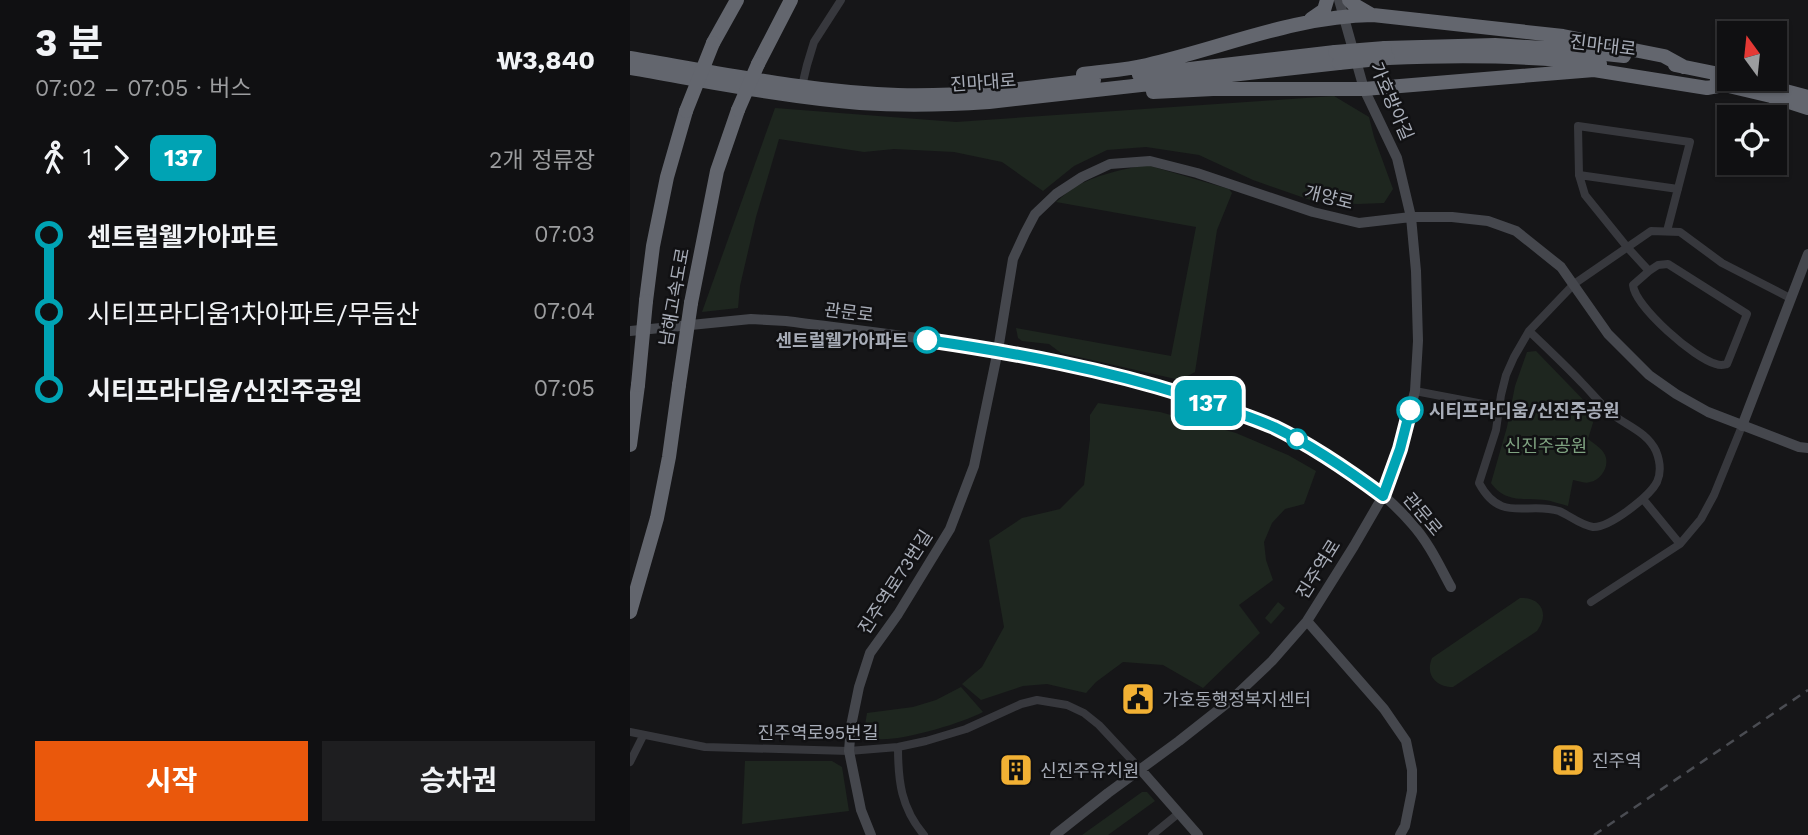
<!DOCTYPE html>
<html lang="ko">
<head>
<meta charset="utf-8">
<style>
	:root { --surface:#101012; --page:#1e1e20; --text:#f1f3f6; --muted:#9c9d9f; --line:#303032; --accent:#ea580c }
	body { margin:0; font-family:"Work Sans","Noto Sans KR",sans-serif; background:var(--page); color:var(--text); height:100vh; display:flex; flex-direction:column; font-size:26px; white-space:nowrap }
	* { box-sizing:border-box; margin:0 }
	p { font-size:23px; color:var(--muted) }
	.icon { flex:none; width:38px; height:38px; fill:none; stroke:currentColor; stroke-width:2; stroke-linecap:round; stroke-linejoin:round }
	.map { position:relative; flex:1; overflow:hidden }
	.drawer { display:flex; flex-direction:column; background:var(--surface); width:630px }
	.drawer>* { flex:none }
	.badge { padding:0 14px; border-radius:10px; font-size:24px; line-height:46px }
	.needle { width:46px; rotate:345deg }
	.controls { position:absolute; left:1087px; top:21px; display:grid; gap:14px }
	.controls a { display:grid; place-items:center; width:70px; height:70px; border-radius:0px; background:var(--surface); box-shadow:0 2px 5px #0004,0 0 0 2px var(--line); font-size:35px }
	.map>.badge { position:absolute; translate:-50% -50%; box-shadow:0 0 0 4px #fff }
	.legs { display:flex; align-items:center; gap:10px; height:77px; padding:0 35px; font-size:23px }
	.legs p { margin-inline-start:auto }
	.overview { display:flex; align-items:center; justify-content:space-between; height:119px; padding:0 35px }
	h1 { font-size:38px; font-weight:700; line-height:52px }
	.cta { display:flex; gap:14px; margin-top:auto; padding:14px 35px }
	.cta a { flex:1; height:80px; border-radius:0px; background:var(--accent); color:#fff; font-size:28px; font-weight:700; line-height:80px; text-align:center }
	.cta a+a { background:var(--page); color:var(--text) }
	ul { padding:0 35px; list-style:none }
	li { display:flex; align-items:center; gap:24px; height:77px; font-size:26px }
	li i { display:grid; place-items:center; width:10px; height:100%; margin:0 9px; background:currentColor }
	li i::after { content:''; width:18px; height:18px; margin:-9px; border:5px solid; border-radius:50%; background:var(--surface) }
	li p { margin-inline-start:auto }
	li:first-child i { background:linear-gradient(#0000 50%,currentColor 0) }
	li:last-child i { background:linear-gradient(currentColor 50%,#0000 0) }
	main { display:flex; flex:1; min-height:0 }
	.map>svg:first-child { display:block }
	.green { fill:#1e261f }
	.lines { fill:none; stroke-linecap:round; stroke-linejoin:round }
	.street { stroke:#37383d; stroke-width:8 }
	.secondary { stroke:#45474d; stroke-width:10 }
	.highway { stroke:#63666e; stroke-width:14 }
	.rail { stroke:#4a4c52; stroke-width:2.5; stroke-dasharray:9 7; stroke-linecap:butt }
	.highway-bridge { stroke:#63666e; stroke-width:14 }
	.line-1-casing { stroke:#fff; stroke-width:16 }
	.line-1 { stroke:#00a3b4; stroke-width:10 }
	.stop-1-dot { fill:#fff; stroke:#00a3b4; stroke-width:3.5 }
	.labels { text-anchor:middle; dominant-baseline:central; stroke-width:5; stroke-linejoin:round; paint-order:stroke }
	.street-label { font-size:18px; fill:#a8adb8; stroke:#111113 }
	.stop-label { font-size:18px; font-weight:bold; fill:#a8adb8; stroke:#111113; text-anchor:end }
	.park-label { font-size:18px; fill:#7fa381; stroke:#111113 }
	.poi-label { font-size:18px; fill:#a8adb8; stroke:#111113; text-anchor:start }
</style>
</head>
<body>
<main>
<section class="drawer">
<div class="overview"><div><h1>3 분</h1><p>07:02 – 07:05 · 버스</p></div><b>₩3,840</b></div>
<div class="legs"><svg class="icon" aria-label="walk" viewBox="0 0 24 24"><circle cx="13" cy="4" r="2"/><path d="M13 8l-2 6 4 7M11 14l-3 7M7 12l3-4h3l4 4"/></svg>1<svg class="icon" aria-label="forward" viewBox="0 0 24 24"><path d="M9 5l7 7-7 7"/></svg><b class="badge" style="background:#00a3b4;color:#fff">137</b><p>2개 정류장</p></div>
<ul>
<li><i style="color:#00a3b4"></i><b>센트럴웰가아파트</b><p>07:03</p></li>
<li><i style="color:#00a3b4"></i><span>시티프라디움1차아파트/무듬산</span><p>07:04</p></li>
<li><i style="color:#00a3b4"></i><b>시티프라디움/신진주공원</b><p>07:05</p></li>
</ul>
<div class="cta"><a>시작</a><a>승차권</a></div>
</section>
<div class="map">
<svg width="1178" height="835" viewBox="0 0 1178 835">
	<rect width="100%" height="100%" fill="#161618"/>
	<!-- green -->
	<path class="green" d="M704,96L739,117L744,137L763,189L754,203L728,204L686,202L623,180L569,155L516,147L477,150L444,166L413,191L372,162L324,152L264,149L234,152L149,139L126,217L110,286L108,308L72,312L145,108L326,122Z
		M517,165L599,189L602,193L587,230L565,372L550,380L431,353L419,344L392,341L388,338L386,328L541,356L566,227L426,202C431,198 437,192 443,188C465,175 493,169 517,165Z
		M906,351L966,413L958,439C963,443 972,448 975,455C980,466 971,480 960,482C955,484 949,481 943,480L938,506C930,504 922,501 915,500C894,498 875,503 861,483L877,427L885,386L897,352Z
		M468,403L530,412L606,433L658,455L686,471L674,504L655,509L642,523L634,542L636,560L643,580L609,605L630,633L573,688L533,665L493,662L466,682L456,693L417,684L393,686L351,700L332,684L352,667L374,627L359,540L392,518L430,509L454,485L460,439V415Z
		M890,598C911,597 920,614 907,631L823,687C806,687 795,675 802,658Z
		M648,602L655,608L641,624L635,618Z
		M331,687L353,712C333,723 269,742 247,739C242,738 238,734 234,731L237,713L283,707L306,700Z
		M115,761H202L212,767L219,811L112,824Z
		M512,792H517L525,801L478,835H452Z"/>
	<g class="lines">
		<!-- street -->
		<path class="street" d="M172,86L177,65L184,42L211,0
			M949,175L1048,189
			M1019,271L1003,285C1005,307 1065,359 1086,364C1091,366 1093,365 1097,364L1117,314L1038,264L1028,265L1019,271L997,247L955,195L949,175L948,126L1060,142L1037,231
			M899,331C917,348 935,365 952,383C962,393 971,405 982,414C997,426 1017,432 1026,451C1030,461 1031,473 1027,482C1019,497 979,528 963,527C950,525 939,515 929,511C897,501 871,524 849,483L866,430L871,395L876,375L884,357L899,331L944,284L1021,231L1050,232L1092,263L1160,298
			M785,391L869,407
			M1013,499L1050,544
			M961,602L1050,544L1071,519L1084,495L1112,426
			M0,732L75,747L219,751L268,747L296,741L336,729L391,704L407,700L437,705L454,713L469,725L511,770
			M268,747C268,781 271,808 294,835
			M0,762L13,736
			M522,835L549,813"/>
		<!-- secondary -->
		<path class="secondary" d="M0,331L121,319L156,321C226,330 297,338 367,350C431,360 496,377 558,396C638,422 726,459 782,524C799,543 809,565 821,587
			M1112,426L1178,254
			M677,621L754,709L776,741L782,770V791L775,826L770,835
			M511,770L568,835
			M241,835L231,810L219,751L221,726L229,687L240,653L268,614L320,529L344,466L368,350L383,259L395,233L405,214L426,194L452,177L480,164L520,161L567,173L683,212L729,223L781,217H822L858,221L886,231L931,267L978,334L1019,375L1046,394L1078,412L1169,447L1178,448
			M425,835L478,793L549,741L601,700L642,661L677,621L724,546L753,496L770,449L785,391L788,341L786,271L781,217L767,158L734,89L709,0"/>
		<!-- highway -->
		<path class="highway" d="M719,0L723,4L742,15
			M681,19L694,10L697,0
			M83,43L107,0
			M755,48L865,45L929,49L994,56
			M0,58C89,73 178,92 268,95C334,97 399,88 464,80
			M758,58C829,55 899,55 970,64
			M128,64L161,0
			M1045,65L1099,76
			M0,68C76,81 153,97 230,103C273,106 316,105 359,102L709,63
			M453,74C474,71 496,70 517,65C592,48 665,16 743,15L933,36L1034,56L1054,67
			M509,75L705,52
			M1111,79L1178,97
			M1086,83L1141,96L1178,108
			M523,92L583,89H734L964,70L1077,88L1093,85
			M16,301L23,246L37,177L56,111
			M61,303L87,171L108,110
			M0,445L8,385
			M0,612L27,518L39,457L49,385"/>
		<!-- rail -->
		<path class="rail" d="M964,835L1178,690"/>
		<!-- highway-bridge -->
		<path class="highway-bridge" d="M705,52L755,48
			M709,63L758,58
			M108,110L128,64
			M56,111L83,43
			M8,385L16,301
			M49,385L61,303"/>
	</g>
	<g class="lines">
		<defs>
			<path id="line-1" d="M297,340C386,353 473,369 558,396C587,406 616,415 644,427C683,446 718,470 753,496L770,449L780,410"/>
		</defs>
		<!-- line-1 casing -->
		<use href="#line-1" class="line-1-casing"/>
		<!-- line-1 -->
		<use href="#line-1" class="line-1"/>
	</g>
	<!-- icons -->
	<defs>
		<symbol id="civic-square" viewBox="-11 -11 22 22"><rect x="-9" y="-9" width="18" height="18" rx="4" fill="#f2b134" stroke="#111113"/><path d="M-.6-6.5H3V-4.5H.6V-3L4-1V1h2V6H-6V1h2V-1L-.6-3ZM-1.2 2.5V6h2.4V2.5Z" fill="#111"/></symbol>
		<symbol id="building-square" viewBox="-11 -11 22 22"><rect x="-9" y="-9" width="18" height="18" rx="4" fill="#f2b134" stroke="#111113"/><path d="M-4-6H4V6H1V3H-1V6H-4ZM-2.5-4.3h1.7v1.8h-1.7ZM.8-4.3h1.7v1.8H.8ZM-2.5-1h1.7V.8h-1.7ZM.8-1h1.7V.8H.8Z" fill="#111"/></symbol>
	</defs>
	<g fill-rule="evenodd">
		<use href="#civic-square" x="489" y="680" width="38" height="38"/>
		<use href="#building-square" x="919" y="741" width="38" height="38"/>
		<use href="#building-square" x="367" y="751" width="38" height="38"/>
	</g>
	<!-- markers -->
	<g class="stop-1-dot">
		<circle cx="297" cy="340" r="12"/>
		<circle cx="780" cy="410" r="12"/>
		<circle cx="667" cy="439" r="9"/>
	</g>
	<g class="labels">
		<!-- street labels -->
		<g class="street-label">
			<text transform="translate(973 45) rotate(7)">진마대로</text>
			<text transform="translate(353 82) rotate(-4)">진마대로</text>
			<text transform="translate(762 101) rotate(67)">가호방아길</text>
			<text transform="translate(699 197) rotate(14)">개양로</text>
			<text transform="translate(44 297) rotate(-80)">남해고속도로</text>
			<text transform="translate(219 312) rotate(7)">관문로</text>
			<text transform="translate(793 514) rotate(50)">관문로</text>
			<text transform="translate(688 569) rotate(-58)">진주역로</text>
			<text transform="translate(265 582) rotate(-57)">진주역로73번길</text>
			<text x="188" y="732">진주역로95번길</text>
		</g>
		<!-- stop labels -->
		<g class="stop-label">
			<text x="278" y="340">센트럴웰가아파트</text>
			<text x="799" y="410" text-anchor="start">시티프라디움/신진주공원</text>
		</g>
		<!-- park labels -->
		<g class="park-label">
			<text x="916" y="445">신진주공원</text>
		</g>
		<!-- poi labels -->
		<g class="poi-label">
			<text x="532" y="699">가호동행정복지센터</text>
			<text x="962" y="760">진주역</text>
			<text x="410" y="770">신진주유치원</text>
		</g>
	</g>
</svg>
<div class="controls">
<a><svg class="needle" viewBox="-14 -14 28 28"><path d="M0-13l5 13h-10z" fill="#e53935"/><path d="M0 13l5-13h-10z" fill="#9c9d9f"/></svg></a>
<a><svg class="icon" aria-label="locate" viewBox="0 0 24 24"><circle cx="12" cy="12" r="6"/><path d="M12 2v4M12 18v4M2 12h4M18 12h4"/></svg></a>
</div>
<b class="badge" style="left:578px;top:403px;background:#00a3b4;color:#fff">137</b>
</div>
</main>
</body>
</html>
